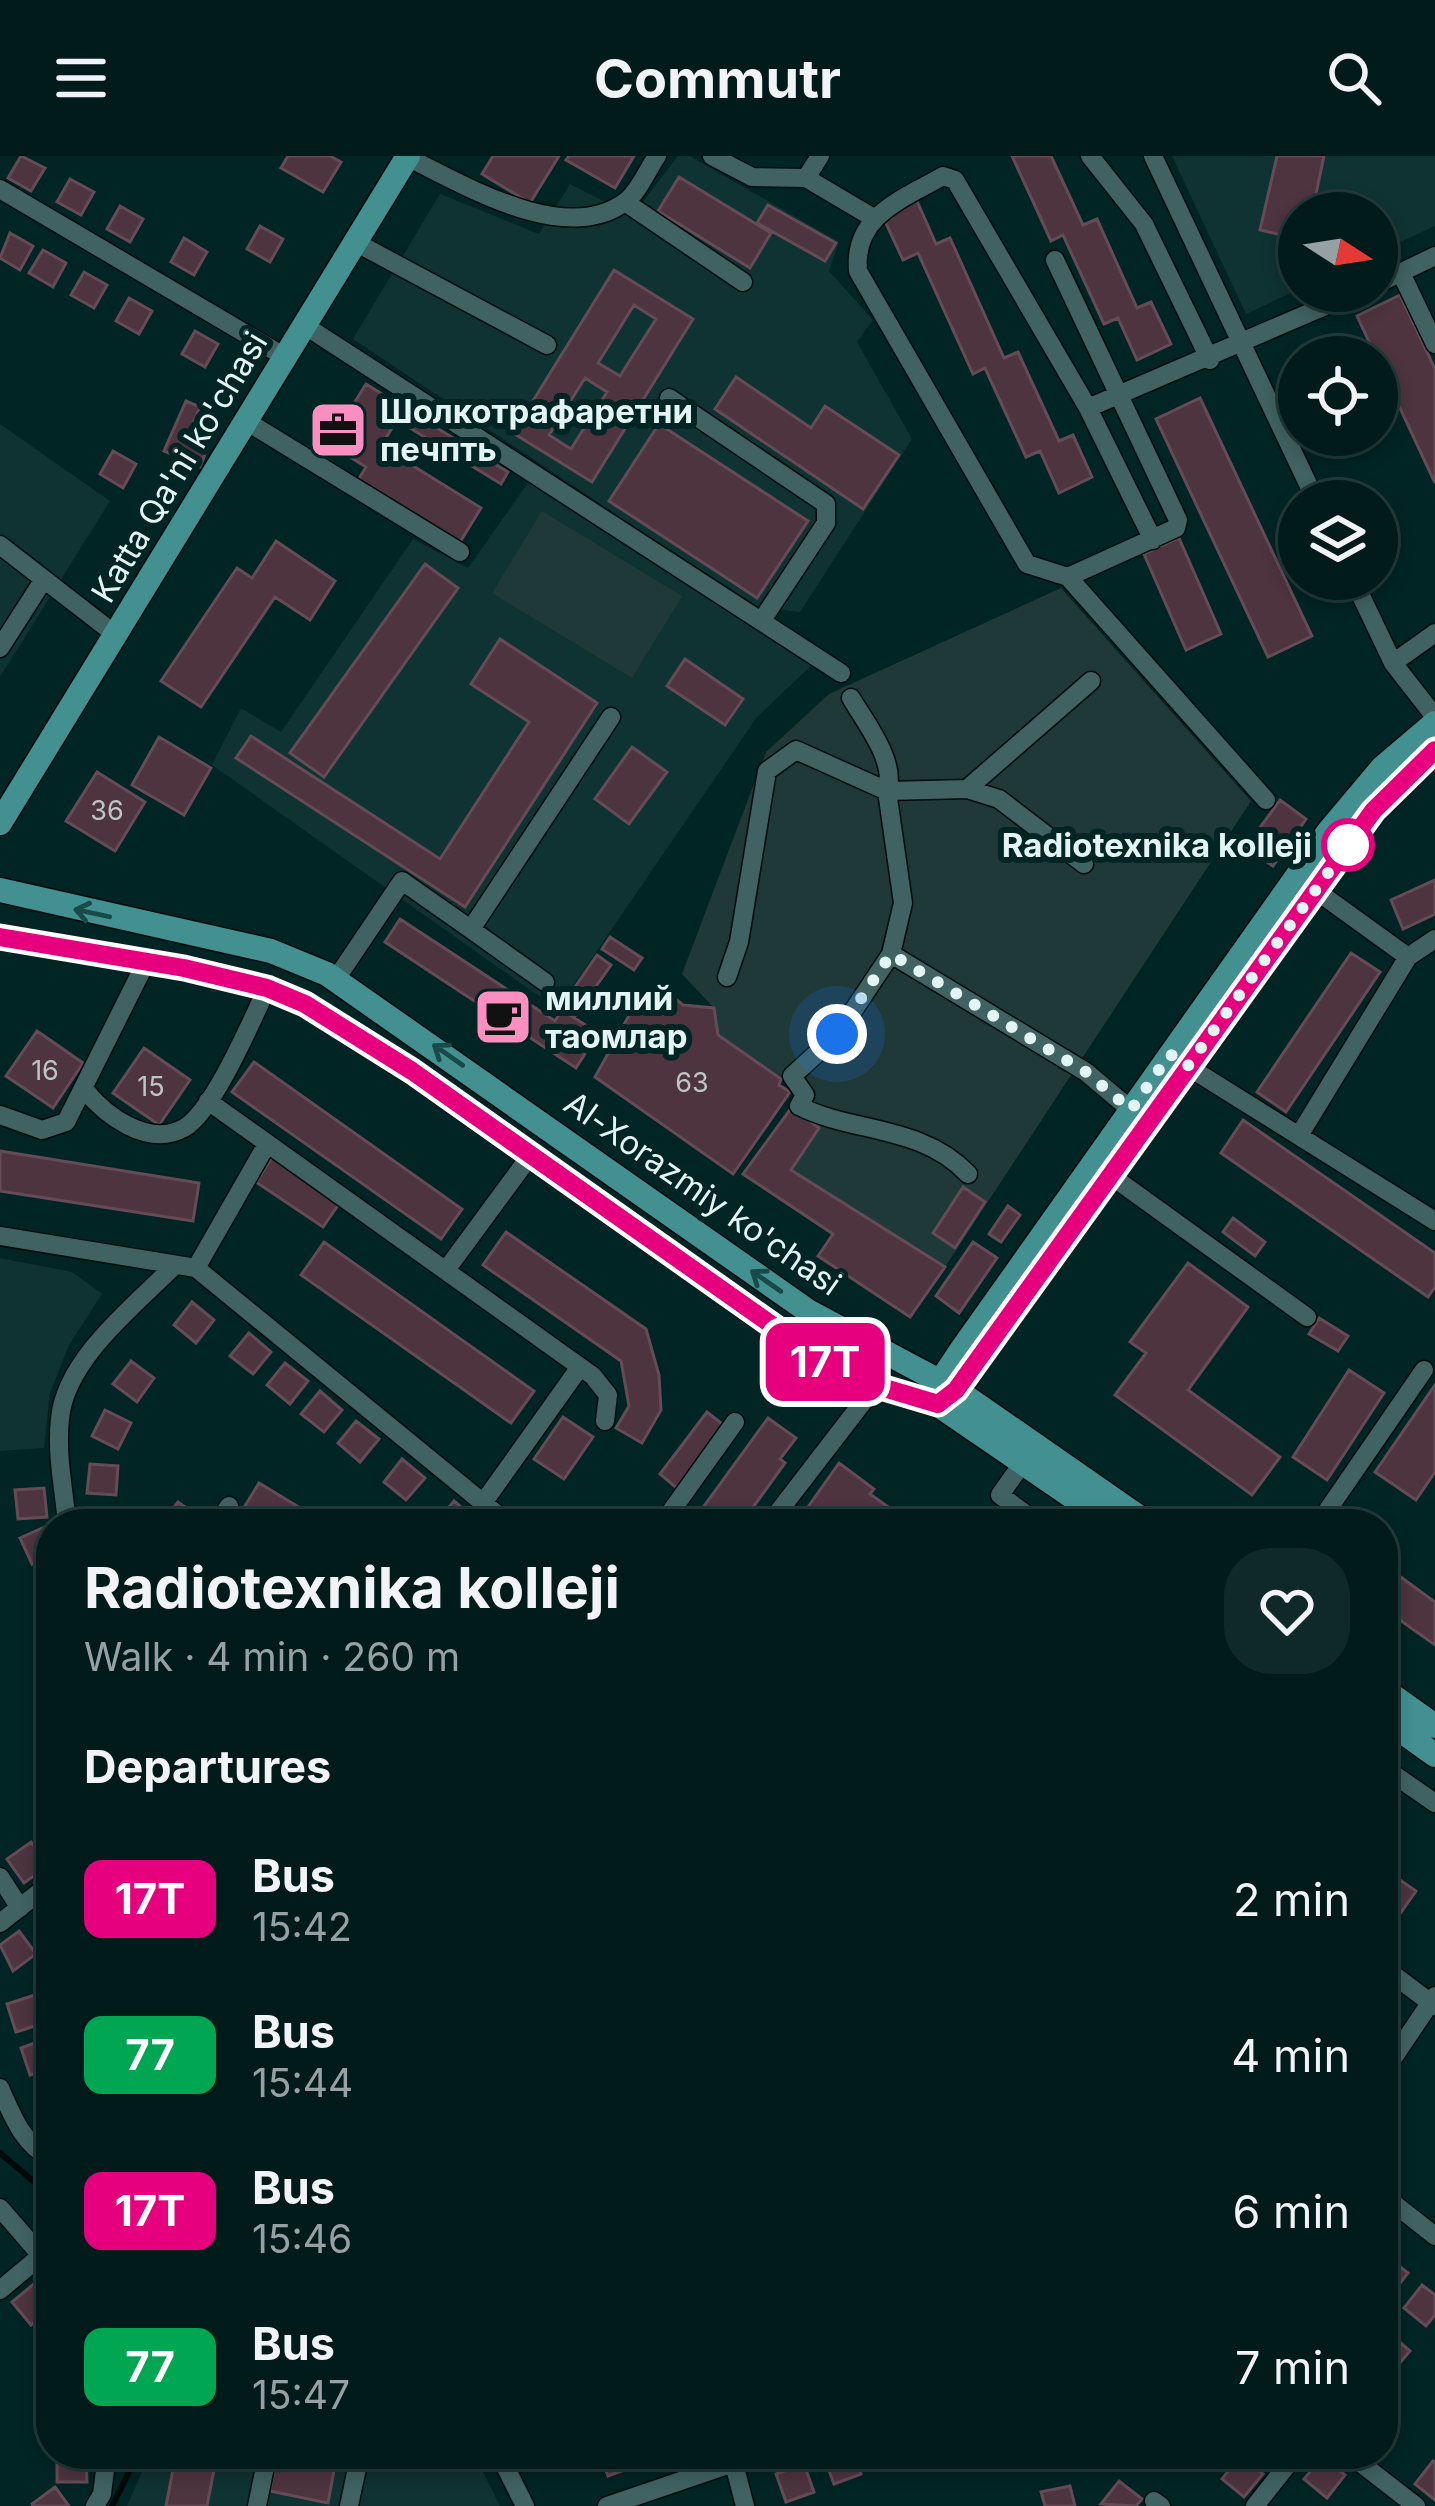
<!DOCTYPE html>
<html lang="en">
<head>
<meta charset="utf-8">
<style>
	:root { --surface:#011b1b; --page:#0f2828; --text:#f1f3f6; --muted:#96a1a3; --line:#23393a }
	body { margin:0; font-family:Inter,sans-serif; background:var(--page); color:var(--text); height:100vh; display:flex; flex-direction:column; font-size:45px; white-space:nowrap }
	* { box-sizing:border-box; margin:0 }
	p { font-size:39px; color:var(--muted) }
	.icon { flex:none; width:66px; height:66px; fill:none; stroke:currentColor; stroke-width:2; stroke-linecap:round; stroke-linejoin:round }
	.map { position:relative; flex:1; overflow:hidden }
	.details { position:absolute; left:36px; top:1353px; width:1362px; height:960px; display:flex; flex-direction:column; background:var(--surface); border-radius:48px; box-shadow:0 6px 18px #0003,0 0 0 3px var(--line) }
	.details>* { flex:none }
	.badge { padding:0 24px; border-radius:18px; font-size:42px; line-height:78px }
	.needle { width:78px; rotate:102deg }
	.fabs { position:absolute; left:1278px; top:36px; display:grid; gap:24px }
	.fabs a { display:grid; place-items:center; width:120px; height:120px; border-radius:50%; background:var(--surface); box-shadow:0 6px 18px #0003,0 0 0 3px var(--line); font-size:60px }
	.you { position:absolute; width:60px; height:60px; margin:-30px; border:9px solid #fff; border-radius:50%; background:#1a73e8; box-shadow:0 0 0 18px #1a73e833 }
	.map>.badge { position:absolute; translate:-50% -50%; box-shadow:0 0 0 6px #fff }
	h2 { padding:0 48px; font-size:45px; line-height:108px }
	.round { display:grid; place-items:center; flex:none; width:126px; height:126px; border-radius:48px; background:var(--page) }
	.overview { display:flex; align-items:center; justify-content:space-between; height:204px; padding:0 48px }
	h1 { font-size:57px; font-weight:700; line-height:90px }
	ul { padding:0; list-style:none }
	li { display:flex; align-items:center; gap:36px; height:156px; padding:0 48px }
	li div { flex:1 }
	li b { display:block; font-size:45px }
	li em { font-style:normal }
	li .badge { min-width:132px; font-weight:700; text-align:center }
	header { display:flex; justify-content:space-between; align-items:center; height:156px; padding:0 48px; background:var(--surface); font-size:54px; font-weight:700 }
	.map>svg:first-child { display:block }
	.built { fill:#0f3232 }
	.green { fill:#1e3938 }
	.lines { fill:none; stroke-linecap:round; stroke-linejoin:round }
	.stream { stroke:#000909; stroke-width:6 }
	.building { fill:#4d343f; stroke:#654b56; stroke-width:3; fill-rule:evenodd }
	.minor-casing { stroke:#000c0c; stroke-width:21 }
	.major-casing { stroke:#000c0c; stroke-width:27 }
	.minor { stroke:#406262; stroke-width:18 }
	.major { stroke:#429090; stroke-width:24 }
	.oneway { stroke:#184a4a }
	.line-casing { stroke:#fff; stroke-width:27 }
	.line { stroke:#e6007e; stroke-width:18 }
	.walk { stroke:#e2f5f4; stroke-width:12; stroke-dasharray:0 21.6 }
	.stop-dot { fill:#fff; stroke:#e6007e; stroke-width:6 }
	.labels { text-anchor:middle; dominant-baseline:central; stroke-width:12; stroke-linejoin:round; paint-order:stroke }
	.number-label { font-size:27px; fill:#bdc5c7 }
	.poi-label { font-size:33px; font-weight:bold; fill:#e2f5f4; stroke:#012424; text-anchor:start }
	.street-label { font-size:33px; fill:#e2f5f4; stroke:#012424 }
	.stop-label { font-size:33px; font-weight:bold; fill:#e2f5f4; stroke:#012424; text-anchor:end }
</style>
</head>
<body>
<header><svg class="icon" aria-label="menu" viewBox="0 0 24 24"><path d="M4 6h16M4 12h16M4 18h16"/></svg>Commutr<svg class="icon" aria-label="search" viewBox="0 0 24 24"><circle cx="10" cy="10" r="6"/><path d="M15 15l6 6"/></svg></header>
<div class="map">
<svg width="1435" height="2350" viewBox="0 0 1435 2350">
	<rect width="100%" height="100%" fill="#012424"/>
	<!-- built -->
	<path class="built" d="M678,0H690L839,86L829,115L873,164L857,186L912,283L800,456L755,451L353,183L440,38L539,78L570,28L632,60Z
		M1172,0H1435V70L1377,97V57H1299V133L1246,158Z
		M0,268L110,345L0,521Z
		M530,324L812,509L757,561L557,853L212,609L241,552L281,576L413,383L468,412Z
		M0,1102L72,1116L102,1138L69,1189L50,1237L44,1292L0,1295Z
		M150,2298H474L500,2350H127Z"/>
	<!-- green -->
	<path class="green" d="M542,355L682,440L632,522L492,437Z
		M1061,432L1251,645L945,1111L791,1014L819,973L792,951L800,937L718,879L714,852L682,818L766,596L829,538Z"/>
	<g class="lines">
		<!-- stream -->
		<path class="stream" d="M0,1997L51,2040
			M112,2350L138,2298"/>
	</g>
	<!-- building -->
	<path class="building" d="M21,0L45,12L31,35L8,22Z
		M288,0H330L341,6L323,36L281,12Z
		M493,0H559L530,47L482,18Z
		M569,0H634L615,32L566,4Z
		M1012,0H1051L1083,69L1097,63L1137,152L1151,146L1171,188L1137,204L1118,162L1104,168L1063,79L1051,85Z
		M1277,0H1324L1312,57H1299V83L1260,74Z
		M679,21L771,77L750,112L658,55Z
		M70,23L94,36L81,59L57,46Z
		M917,45L936,88L950,82L1004,202L1018,196L1059,285L1073,279L1092,321L1059,337L1040,295L1026,301L985,212L973,218L918,97L903,104L883,61Z
		M768,49L836,87L825,105L757,67Z
		M120,50L143,63L130,86L107,73Z
		M260,70L283,83L270,106L247,93Z
		M10,77L33,90L20,114L0,102Z
		M184,82L207,96L194,119L171,106Z
		M43,94L66,107L53,131L29,117Z
		M614,114L693,163L592,326L513,277ZM634,149L656,163L620,220L598,207ZM585,222L607,236L571,293L549,279Z
		M84,116L107,129L94,152L71,139Z
		M1400,139L1435,213V327L1357,160Z
		M129,142L152,155L139,178L116,165Z
		M195,175L218,188L205,211L182,198Z
		M736,221L811,272L825,250L899,299L863,353L715,253Z
		M366,228L508,316L501,328L397,264L381,290L481,352L457,391L355,329L366,311L329,288Z
		M1200,242L1312,480L1268,501L1156,263Z
		M186,245L200,251L186,283L207,293L200,311L164,295Z
		M659,268L808,365L757,442L609,345Z
		M113,295L136,308L123,332L100,318Z
		M1179,382L1221,478L1186,494L1144,398Z
		M276,385L335,425L310,464L275,441L201,551L161,525L237,412L252,422Z
		M425,408L458,432L324,621L290,597Z
		M500,483L597,547L465,751L236,602L251,580L440,703L529,566L471,528Z
		M685,503L743,543L725,569L667,530Z
		M159,581L211,612L184,659L132,629Z
		M632,591L667,616L629,668L595,643Z
		M97,616L145,646L115,695L66,665Z
		M1280,644L1306,663L1273,710L1246,691Z
		M1435,724V758L1403,773L1391,744Z
		M400,763L555,865L562,854L598,877L576,912L385,786Z
		M610,781L642,802L634,814L602,793Z
		M1351,797L1380,816L1286,956L1257,936Z
		M597,799L611,809L575,860L562,850Z
		M666,835L683,849L714,852L718,879L781,923L779,929L790,936L733,1018L595,921L642,836Z
		M37,875L83,907L53,952L6,920Z
		M144,892L190,924L159,969L113,937Z
		M254,906L462,1053L441,1083L232,936Z
		M792,951L819,972L791,1014L945,1111L910,1161L818,1100L833,1078L743,1018Z
		M1243,964L1435,1097V1131L1428,1141L1221,997Z
		M0,995L199,1027L193,1065L0,1035Z
		M273,1000L341,1045L323,1071L256,1026Z
		M963,1031L985,1046L955,1092L933,1077Z
		M1008,1050L1020,1059L1001,1086L989,1078Z
		M1233,1062L1265,1086L1255,1100L1223,1076Z
		M506,1076L646,1173L659,1219L661,1254L642,1287L616,1272L629,1250L621,1205L483,1109Z
		M324,1086L534,1235L511,1267L301,1119Z
		M973,1086L997,1102L959,1157L936,1140Z
		M1188,1107L1248,1151L1188,1234L1280,1301L1252,1339L1115,1239L1146,1197L1130,1186Z
		M192,1146L214,1164L196,1187L174,1169Z
		M1319,1162L1348,1180L1338,1195L1309,1178Z
		M249,1177L271,1196L253,1218L230,1200Z
		M131,1205L154,1222L137,1246L113,1228Z
		M285,1207L308,1225L290,1248L267,1229Z
		M1349,1214L1384,1237L1327,1324L1293,1301Z
		M1435,1229V1316L1416,1344L1375,1316Z
		M320,1235L342,1254L324,1276L301,1258Z
		M105,1254L131,1267L118,1293L92,1280Z
		M707,1256L726,1271L678,1333L660,1318Z
		M563,1261L593,1281L564,1323L534,1303Z
		M768,1262L796,1282L780,1303L785,1307L741,1368H691Z
		M356,1265L379,1283L360,1306L338,1287Z
		M402,1303L425,1322L406,1344L384,1326Z
		M839,1307L874,1333L870,1338L912,1368H796Z
		M90,1308L118,1310L116,1339L87,1337Z
		M259,1327L307,1356L300,1368H234Z
		M44,1332L47,1361L18,1363L15,1334Z
		M454,1345L476,1364L473,1368H435Z
		M178,1346L202,1363L198,1368H161Z
		M47,1370L51,1400L32,1408L20,1382Z
		M1383,1408L1435,1446V1489L1383,1452Z
		M31,1686L48,1710L24,1727L7,1703Z
		M1383,1712L1416,1735L1390,1772L1383,1767Z
		M19,1775L36,1798L13,1815L0,1789Z
		M35,1839L44,1867L16,1876L7,1848Z
		M48,1882L51,1912L30,1919L21,1892Z
		M1385,2099L1408,2117L1390,2140L1383,2135Z
		M35,2127L51,2152L31,2169L12,2146Z
		M1422,2129L1435,2139V2159L1426,2170L1404,2152Z
		M1383,2172L1410,2195L1386,2223L1383,2220Z
		M57,2298H86L87,2326H57Z
		M176,2298H217L207,2350H166Z
		M277,2298H337L328,2347L270,2335Z
		M600,2298H631L635,2310L608,2320Z
		M832,2298H854L861,2318L834,2328L824,2301Z
		M1240,2300L1263,2318L1244,2341L1222,2323Z
		M1322,2301L1345,2319L1327,2342L1304,2323Z
		M1433,2305L1435,2306V2344L1415,2328Z
		M804,2308L814,2336L786,2346L776,2318Z
		M1119,2325L1142,2343L1136,2350L1101,2348Z
		M1070,2330L1075,2350H1045L1041,2336Z
		M55,2331L69,2350H33L32,2348Z"/>
	<g class="lines">
		<defs>
			<path id="minor" d="M405,0C461,27 564,91 625,46C638,37 648,13 657,0
				M712,0L752,21L806,22L872,61
				M1090,0L1144,68L1210,204
				M1153,0L1316,345
				M806,22L820,0
				M0,33L285,201
				M625,46L743,126
				M355,86L547,189
				M1055,104L1178,364L1176,372L1068,421
				M1401,117L1435,188
				M1377,128L1435,100
				M304,169L841,517
				M669,242L826,348V367L762,464
				M1088,252L1153,384
				M246,265L460,396
				M0,389L116,479
				M1353,423L1393,507L1435,561
				M0,492L44,423
				M1393,507L1435,477
				M967,633L1091,525
				M1266,644L1068,421L1027,408L858,115C853,60 901,44 943,20L955,24L1088,252L1360,135
				M1084,708L999,643L967,633L887,635L903,747L891,798L1086,916L1131,954
				M1307,728L1408,801L1435,783
				M469,772L545,826
				M891,798L837,879L792,920L805,939L799,950C852,977 922,969 968,1018
				M727,821L739,786L767,615L796,594L887,635C897,606 865,566 851,542
				M336,823L402,725L469,772L475,767L611,561
				M1179,905L1435,1065
				M85,934C105,959 148,992 184,972C213,956 252,864 267,832
				M208,945L593,1220L608,1239L605,1265
				M0,959L42,974L66,966L147,804
				M1300,978L1408,801
				M1110,1019L1307,1161
				M0,1080L196,1112L509,1368
				M196,1112L267,988
				M446,1114L530,1000
				M1024,1305L1000,1339L1039,1368
				M483,1347L580,1211
				M67,1368C64,1334 56,1298 60,1263C65,1204 133,1151 172,1112
				M217,1368L229,1350
				M662,1368L735,1266
				M769,1368L876,1229
				M1318,1368L1424,1214
				M1383,1611L1435,1647
				M0,1721L20,1752
				M0,1767L51,1727
				M1383,1811L1435,1850
				M1383,1917L1435,1840
				M0,1932C12,1959 23,1989 51,2002
				M1383,2039L1435,2080
				M0,2052L51,2111
				M0,2134L42,2099
				M499,2298L525,2350
				M1349,2298L1416,2350
				M734,2308L745,2350
				M1154,2345L1161,2350
				M95,2350L102,2338L107,2298
				M257,2350L266,2306
				M349,2350L360,2298
				M607,2350L760,2298
				M1255,2350L1296,2298"/>
			<path id="major" d="M0,667L408,0
				M0,734L271,795L327,818L808,1155L956,1234L1149,1368
				M0,781L184,812L267,832L305,848L411,915L844,1220L937,1248L1112,1368
				M939,1237L940,1226L962,1193L1329,675L1382,612L1435,567
				M944,1243L956,1234L1373,655L1435,594
				M1383,1533L1435,1570
				M1383,1562L1435,1599"/>
		</defs>
		<!-- minor casing -->
		<use href="#minor" class="minor-casing"/>
		<!-- major casing -->
		<use href="#major" class="major-casing"/>
		<!-- minor -->
		<use href="#minor" class="minor"/>
		<!-- major -->
		<use href="#major" class="major"/>
	</g>
	<!-- one-way arrows -->
	<defs><path id="oneway-shaft" d="M-6 0H5M1.5-3L5.5 0L1.5 3" fill="none" stroke-width="1.6" stroke-linecap="round" stroke-linejoin="round" transform="scale(3)"/></defs>
	<g class="oneway">
		<use href="#oneway-shaft" transform="translate(92 757) rotate(-168)"/>
		<use href="#oneway-shaft" transform="translate(448 899) rotate(-145)"/>
		<use href="#oneway-shaft" transform="translate(766 1125) rotate(-145)"/>
	</g>
	<g class="lines">
		<defs>
			<path id="line" d="M0,781L184,812L267,832L305,848L412,915L844,1220L938,1248L956,1234L1373,655L1435,594"/>
		</defs>
		<!-- line casing -->
		<use href="#line" class="line-casing"/>
		<!-- line -->
		<use href="#line" class="line"/>
		<!-- walk -->
		<path class="walk" d="M837,878L891,798L1086,916L1131,954L1170,898L1187,911L1354,681L1348,689"/>
	</g>
	<!-- icons -->
	<defs>
		<symbol id="office-square" viewBox="-11 -11 22 22"><rect x="-9" y="-9" width="18" height="18" rx="4" fill="#fc8fc2" stroke="#012424"/><path d="M-6-3h4V-5.5h4V-3h4V5H-6ZM-1-4.5V-3h2v-1.5ZM-6 0V1H6V0Z" fill="#111"/></symbol>
		<symbol id="cafe-square" viewBox="-11 -11 22 22"><rect x="-9" y="-9" width="18" height="18" rx="4" fill="#fc8fc2" stroke="#012424"/><path d="M-5.5-4.5H6V0H3Q3 3.5 0 3.5H-2.5Q-5.5 3.5-5.5 0ZM3-3.2v2h1.7v-2ZM-6 4.5H4V6H-6Z" fill="#111"/></symbol>
	</defs>
	<g fill-rule="evenodd">
		<use href="#office-square" x="305" y="241" width="66" height="66"/>
		<use href="#cafe-square" x="470" y="828" width="66" height="66"/>
	</g>
	<!-- markers -->
	<circle class="stop-dot" cx="1348" cy="689" r="24"/>
	<g class="labels">
		<!-- number labels -->
		<g class="number-label">
			<text x="107" y="654">36</text>
			<text x="45" y="914">16</text>
			<text x="692" y="926">63</text>
			<text x="151" y="930">15</text>
		</g>
		<!-- poi labels -->
		<g class="poi-label">
			<text x="380" y="255">Шолкотрафаретни<tspan x="380" dy="38">печпть</tspan></text>
			<text x="545" y="842">миллий<tspan x="545" dy="38">таомлар</tspan></text>
		</g>
		<!-- street labels -->
		<g class="street-label">
			<text transform="translate(179 311) rotate(-59)">Katta Qa'ni ko'chasi</text>
			<text transform="translate(703 1037) rotate(35)">Al-Xorazmiy ko'chasi</text>
		</g>
		<!-- stop labels -->
		<g class="stop-label">
			<text x="1312" y="689">Radiotexnika kolleji</text>
		</g>
	</g>
</svg>
<div class="fabs">
<a><svg class="needle" viewBox="-14 -14 28 28"><path d="M0-13l5 13h-10z" fill="#e53935"/><path d="M0 13l5-13h-10z" fill="#96a1a3"/></svg></a>
<a><svg class="icon" aria-label="locate" viewBox="0 0 24 24"><circle cx="12" cy="12" r="6"/><path d="M12 2v4M12 18v4M2 12h4M18 12h4"/></svg></a>
<a><svg class="icon" aria-label="layers" viewBox="0 0 24 24"><path d="M12 4l9 5-9 5-9-5zM3 14l9 5 9-5"/></svg></a>
</div>
<div class="you" style="left:837px;top:878px"></div>
<b class="badge" style="left:825px;top:1206px;background:#e6007e;color:#fff">17T</b>
<section class="details">
<div class="overview"><div><h1>Radiotexnika kolleji</h1><p>Walk · 4 min · 260 m</p></div><a class="round"><svg class="icon" aria-label="heart" viewBox="0 0 24 24"><path d="M12 20l-8-8c-3-5 5-10 8-4 3-6 11-1 8 4z"/></svg></a></div>
<h2>Departures</h2>
<ul>
<li><span class="badge" style="background:#e6007e;color:#fff">17T</span><div><b>Bus</b><p>15:42</p></div><em>2 min</em></li>
<li><span class="badge" style="background:#00a651;color:#fff">77</span><div><b>Bus</b><p>15:44</p></div><em>4 min</em></li>
<li><span class="badge" style="background:#e6007e;color:#fff">17T</span><div><b>Bus</b><p>15:46</p></div><em>6 min</em></li>
<li><span class="badge" style="background:#00a651;color:#fff">77</span><div><b>Bus</b><p>15:47</p></div><em>7 min</em></li>
</ul>
</section>
</div>
</body>
</html>
